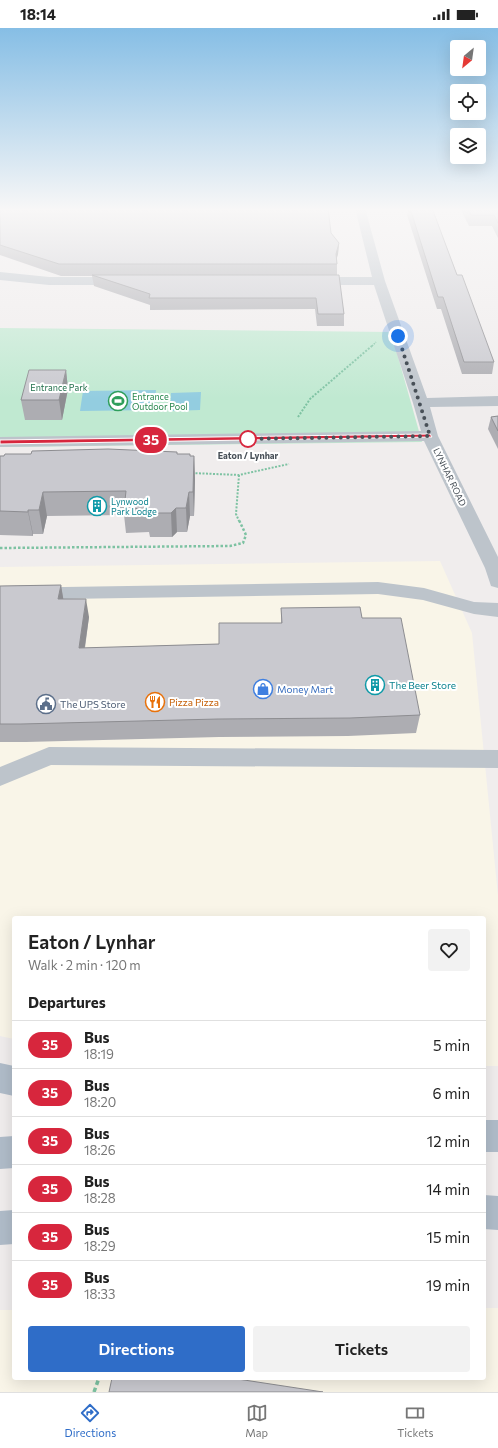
<!DOCTYPE html>
<html lang="en">
<head>
<meta charset="utf-8">
<style>
	:root { --surface:#fff; --page:#f2f2f2; --text:#222; --muted:#767676; --line:#e0e0e0; --accent:#2f6dc8 }
	body { margin:0; font-family:Commissioner,sans-serif; background:var(--page); color:var(--text); height:100vh; display:flex; flex-direction:column; font-size:15px; white-space:nowrap }
	* { box-sizing:border-box; margin:0 }
	p { font-size:13px; color:var(--muted) }
	.icon { flex:none; width:22px; height:22px; fill:none; stroke:currentColor; stroke-width:2; stroke-linecap:round; stroke-linejoin:round }
	.map { position:relative; flex:1; overflow:hidden }
	.drawer { position:absolute; left:12px; top:888px; width:474px; height:464px; display:flex; flex-direction:column; background:var(--surface); border-radius:4px; box-shadow:0 4px 16px #0002 }
	.drawer>* { flex:none }
	.badge { padding:0 8px; border-radius:13px; font-size:14px; line-height:26px }
	.needle { width:26px; rotate:209deg }
	.controls { position:absolute; left:450px; top:12px; display:grid; gap:8px }
	.controls a { display:grid; place-items:center; width:36px; height:36px; border-radius:4px; background:var(--surface); box-shadow:0 4px 16px #0002; font-size:20px }
	.you { position:absolute; width:20px; height:20px; margin:-10px; border:3px solid #fff; border-radius:50%; background:#1a73e8; box-shadow:0 0 0 6px #1a73e833 }
	.map>.badge { position:absolute; translate:-50% -50%; box-shadow:0 0 0 2px #fff }
	h2 { padding:0 16px; font-size:15px; line-height:36px }
	.round { display:grid; place-items:center; flex:none; width:42px; height:42px; border-radius:4px; background:var(--page) }
	.head { display:flex; align-items:center; justify-content:space-between; height:68px; padding:0 16px }
	h1 { font-size:19px; font-weight:600; line-height:30px }
	.cta { display:flex; gap:8px; margin-top:auto; padding:8px 16px }
	.cta a { flex:1; height:46px; border-radius:4px; background:var(--accent); color:#fff; font-size:16px; font-weight:600; line-height:46px; text-align:center }
	.cta a+a { background:var(--page); color:var(--text) }
	ul { padding:0; list-style:none }
	li { display:flex; align-items:center; gap:12px; height:48px; padding:0 16px; border-top:1px solid var(--line) }
	li div { flex:1 }
	li b { display:block; font-size:15px }
	li em { font-style:normal }
	li .badge { min-width:44px; font-weight:700; text-align:center }
	.status { display:flex; justify-content:space-between; align-items:center; height:28px; padding:0 20px; background:var(--surface); direction:ltr }
	.status svg { height:11px; fill:currentColor }
	.dock { display:flex; justify-content:space-around; align-items:center; height:56px; border-top:1px solid var(--line); background:var(--surface); font-size:11px; color:var(--muted) }
	.dock a { display:grid; justify-items:center; gap:2px }
	.dock .selected { color:var(--accent) }
	.map>svg:first-child { display:block }
	.commercial { fill:#f9f5e8 }
	.green { fill:#c0e9d1 }
	.water { fill:#93cde0 }
	.lines { fill:none; stroke-linecap:round; stroke-linejoin:round }
	.path-far3 { stroke:#7dc2a2; stroke-width:1.5; stroke-dasharray:1.5 1; stroke-linecap:butt }
	.path-far2 { stroke:#7dc2a2; stroke-width:2; stroke-dasharray:2 1.5; stroke-linecap:butt }
	.path-far1 { stroke:#7dc2a2; stroke-width:2.5; stroke-dasharray:2.5 2; stroke-linecap:butt }
	.path { stroke:#7dc2a2; stroke-width:3.5; stroke-dasharray:4.5 3; stroke-linecap:butt }
	.minor { fill:#bdc4cb; fill-rule:evenodd }
	.major { fill:#b0bcc9; fill-rule:evenodd }
	.wall { fill:#adadb2 }
	.shaded-wall { fill:#8d8d91 }
	.building { fill:#c9c9cf; stroke:#8d8d91 }
	.line { fill:#d7263d; stroke:#fff }
	.walk { stroke:#485058; stroke-width:4; stroke-dasharray:0 7.2 }
	.stop-dot { fill:#fff; stroke:#d7263d; stroke-width:2 }
	.labels { text-anchor:middle; dominant-baseline:central; stroke-width:4; stroke-linejoin:round; paint-order:stroke }
	.far-park-label { font-size:9px; fill:#22704c; stroke:#fff }
	.far-leisure-label { font-size:9px; fill:#27864d; stroke:#fff; text-anchor:start }
	.far-stop-label { font-size:9px; font-weight:bold; fill:#485058; stroke:#fff }
	.far-street-label { font-size:9px; fill:#485058; stroke:#fff }
	.far-culture-label { font-size:9px; fill:#0d838f; stroke:#fff; text-anchor:start }
	.culture-label { font-size:10px; fill:#0d838f; stroke:#fff; text-anchor:start }
	.shop-label { font-size:10px; fill:#366cbe; stroke:#fff; text-anchor:start }
	.food-label { font-size:10px; fill:#c56008; stroke:#fff; text-anchor:start }
	.service-label { font-size:10px; fill:#4e5e75; stroke:#fff; text-anchor:start }
</style>
</head>
<body>
<div class="status"><b>18:14</b><svg viewBox="0 0 49 12"><path d="M0 12V9h3v3zM5 12V6h3v6zM10 12V3h3v9zM15 12V0h3v12zM26 1h20v11H26zM47 4h2v5h-2z"/></svg></div>
<div class="map">
<svg width="498" height="1364" viewBox="0 0 498 1364">
	<rect width="100%" height="100%" fill="#f0eded"/>
	<!-- commercial -->
	<path class="commercial" d="M440,533L472,605L498,868V1038H484V890H14V1011L0,1008V539Z
		M484,1280H498V1364H0V1282H14V1350H484Z"/>
	<!-- green -->
	<path class="green" d="M0,300L391,304L422,414L0,419Z"/>
	<!-- water -->
	<path class="water" d="M156,362L154,382L80,383L83,363Z
		M201,364L200,382L170,383L171,365Z"/>
	<g class="lines">
		<!-- path-far3 -->
		<path class="path-far3" d="M372,318L376,314"/>
		<!-- path-far2 -->
		<path class="path-far2" d="M298,389L310,371L373,317
			M192,445L239,447L289,436
			M239,447L236,486L239,493"/>
		<!-- path-far1 -->
		<path class="path-far1" d="M0,520L230,518L243,515L246,507L239,492"/>
		<!-- path -->
		<path class="path" d="M94,1364L99,1350"/>
		<!-- minor -->
		<path class="minor" d="M355,180H365L385,253L427,370L498,368V378L430,379L438,408L498,529V560L491,558L485,540L424,413L0,419V409L421,403L413,375L374,257H311L305,253L311,249H372Z
			M0,244L49,249H122L128,253L122,257H49L0,252Z
			M378,554L424,560L474,574L498,575V589L474,586L423,572L378,566L0,572V560Z
			M49,719L498,722V740L51,737L0,758V739Z"/>
		<!-- major -->
		<path class="major" d="M0,1035L14,1038V1068L0,1065Z
			M484,1092H498V1124H484Z
			M14,1108V1140L0,1141V1109Z
			M484,1167L498,1168V1202L484,1201Z
			M14,1182V1216L0,1217V1183Z"/>
	</g>
	<!-- wall -->
	<path class="wall" d="M0,180L331,205L339,215L338,226L336,231L337,236V247L344,286V298H317L315,281L150,282V277L94,258L92,248H61L0,227Z
		M408,180H432L457,247L494,334L492,346H462L441,281H437L407,187Z
		M460,180H498V210L492,198H469Z
		M66,342L68,361L62,392H25L21,372Z
		M498,388V421L488,401L491,389Z
		M31,426H190V428H194L195,451L194,488H190L187,504H177L172,509H150L149,504L126,505L124,487L47,488L43,506H33V508L0,507V428Z
		M61,557L63,571L89,589L85,620L219,616L281,595V580L362,590L420,687L416,705L348,708L219,709L26,714H0V558Z"/>
	<!-- shaded-wall -->
	<path class="shaded-wall" d="M339,215L338,226L335,237L336,226Z
		M66,342L68,361L62,392L59,372Z
		M194,428L195,451L194,488L193,464Z
		M43,464L47,488L43,506L39,482Z
		M189,464L190,488L187,504L186,480Z
		M176,480L177,504L172,509L171,485Z
		M28,482L33,506V508L28,484Z
		M61,557L64,575L58,571Z
		M86,571L89,589L82,638L79,620Z"/>
	<!-- building -->
	<path class="building" d="M0,180H328L331,205L339,215L336,226L337,236H59L0,217Z
		M410,180H432L457,247H462L494,334H464L443,269H438Z
		M468,180H498V195L494,187H471Z
		M92,247H339L344,286H318L316,270H149L150,266Z
		M29,342H66L59,372H21Z
		M498,388V403L491,389Z
		M108,421L177,424V426H190V428H194L193,464H189L186,480H176L171,485H148V480L124,481L126,463L43,464L39,482H28V484L0,483V428H4L5,426H31L32,423Z
		M61,557L58,571H86L79,620L219,616V595H282L281,580L360,579L362,590H401L420,687L350,690L218,691L21,696H0V558Z
		M112,1350H231L323,1364H109Z"/>
	<!-- sky -->
	<linearGradient id="sky" x2="0" y2="1"><stop stop-color="#86bee5"/><stop offset="0.49" stop-color="#f8f7f7"/><stop offset="1" stop-color="#f8f7f7" stop-opacity="0"/></linearGradient>
	<rect width="498" height="371" fill="url(#sky)"/>
	<!-- line -->
	<path class="line" d="M430,406L432,409L0,416V412Z"/>
	<g class="lines">
		<!-- walk -->
		<path class="walk" d="M248,411H244L430,408L398,308"/>
	</g>
	<!-- icons -->
	<defs>
		<symbol id="stadium-ring" viewBox="-11 -11 22 22"><circle r="9.5" fill="#fff" stroke="#2e9e5b" stroke-width="1.5"/><path d="M0-5a6.5 5 0 1 0 0 10a6.5 5 0 1 0 0-10ZM-3.5-1.8h7v3.6h-7Z" fill="#2e9e5b"/></symbol>
		<symbol id="building-ring" viewBox="-11 -11 22 22"><circle r="9.5" fill="#fff" stroke="#0f9aa8" stroke-width="1.5"/><path d="M-4-6H4V6H1V3H-1V6H-4ZM-2.5-4.3h1.7v1.8h-1.7ZM.8-4.3h1.7v1.8H.8ZM-2.5-1h1.7V.8h-1.7ZM.8-1h1.7V.8H.8Z" fill="#0f9aa8"/></symbol>
		<symbol id="shop-ring" viewBox="-11 -11 22 22"><circle r="9.5" fill="#fff" stroke="#3f7fe0" stroke-width="1.5"/><path d="M-5-2.5h2.3a2.7 3.5 0 0 1 5.4 0H5L5.5 6h-11ZM-1.5-2.5h3a1.5 2.3 0 0 0-3 0Z" fill="#3f7fe0"/></symbol>
		<symbol id="restaurant-ring" viewBox="-11 -11 22 22"><circle r="9.5" fill="#fff" stroke="#e8710a" stroke-width="1.5"/><path d="M-5-6h1v4h1v-4h1v4h1v-4h1v5L-1.5 .5V6h-2V.5L-5-1ZM5-6V6H3V1.5H1.5Q1.5-4 5-6Z" fill="#e8710a"/></symbol>
		<symbol id="civic-ring" viewBox="-11 -11 22 22"><circle r="9.5" fill="#fff" stroke="#5c6f8a" stroke-width="1.5"/><path d="M-.6-6.5H3V-4.5H.6V-3L4-1V1h2V6H-6V1h2V-1L-.6-3ZM-1.2 2.5V6h2.4V2.5Z" fill="#5c6f8a"/></symbol>
	</defs>
	<g fill-rule="evenodd">
		<use href="#stadium-ring" x="107" y="362" width="22" height="22"/>
		<use href="#building-ring" x="86" y="467" width="22" height="22"/>
		<use href="#building-ring" x="364" y="646" width="22" height="22"/>
		<use href="#shop-ring" x="252" y="650" width="22" height="22"/>
		<use href="#restaurant-ring" x="144" y="663" width="22" height="22"/>
		<use href="#civic-ring" x="35" y="665" width="22" height="22"/>
	</g>
	<!-- markers -->
	<circle class="stop-dot" cx="248" cy="411" r="8"/>
	<g class="labels">
		<!-- far-park labels -->
		<g class="far-park-label">
			<text x="59" y="359">Entrance Park</text>
		</g>
		<!-- far-leisure labels -->
		<g class="far-leisure-label">
			<text x="132" y="368">Entrance<tspan x="132" dy="10">Outdoor Pool</tspan></text>
		</g>
		<!-- far-stop labels -->
		<g class="far-stop-label">
			<text x="248" y="427">Eaton / Lynhar</text>
		</g>
		<!-- far-street labels -->
		<g class="far-street-label">
			<text transform="translate(450 449) rotate(64)">LYNHAR ROAD</text>
		</g>
		<!-- far-culture labels -->
		<g class="far-culture-label">
			<text x="111" y="473">Lynwood<tspan x="111" dy="10">Park Lodge</tspan></text>
		</g>
		<!-- culture labels -->
		<g class="culture-label">
			<text x="389" y="657">The Beer Store</text>
		</g>
		<!-- shop labels -->
		<g class="shop-label">
			<text x="277" y="661">Money Mart</text>
		</g>
		<!-- food labels -->
		<g class="food-label">
			<text x="169" y="674">Pizza Pizza</text>
		</g>
		<!-- service labels -->
		<g class="service-label">
			<text x="60" y="676">The UPS Store</text>
		</g>
	</g>
</svg>
<div class="controls">
<a><svg class="needle" viewBox="-14 -14 28 28"><path d="M0-13l5 13h-10z" fill="#e53935"/><path d="M0 13l5-13h-10z" fill="#767676"/></svg></a>
<a><svg class="icon" aria-label="locate" viewBox="0 0 24 24"><circle cx="12" cy="12" r="6"/><path d="M12 2v4M12 18v4M2 12h4M18 12h4"/></svg></a>
<a><svg class="icon" aria-label="layers" viewBox="0 0 24 24"><path d="M12 4l9 5-9 5-9-5zM3 14l9 5 9-5"/></svg></a>
</div>
<div class="you" style="left:398px;top:308px"></div>
<b class="badge" style="left:151px;top:412px;background:#d7263d;color:#fff">35</b>
<section class="drawer">
<div class="head"><div><h1>Eaton / Lynhar</h1><p>Walk · 2 min · 120 m</p></div><a class="round"><svg class="icon" aria-label="heart" viewBox="0 0 24 24"><path d="M12 20l-8-8c-3-5 5-10 8-4 3-6 11-1 8 4z"/></svg></a></div>
<h2>Departures</h2>
<ul>
<li><span class="badge" style="background:#d7263d;color:#fff">35</span><div><b>Bus</b><p>18:19</p></div><em>5 min</em></li>
<li><span class="badge" style="background:#d7263d;color:#fff">35</span><div><b>Bus</b><p>18:20</p></div><em>6 min</em></li>
<li><span class="badge" style="background:#d7263d;color:#fff">35</span><div><b>Bus</b><p>18:26</p></div><em>12 min</em></li>
<li><span class="badge" style="background:#d7263d;color:#fff">35</span><div><b>Bus</b><p>18:28</p></div><em>14 min</em></li>
<li><span class="badge" style="background:#d7263d;color:#fff">35</span><div><b>Bus</b><p>18:29</p></div><em>15 min</em></li>
<li><span class="badge" style="background:#d7263d;color:#fff">35</span><div><b>Bus</b><p>18:33</p></div><em>19 min</em></li>
</ul>
<div class="cta"><a>Directions</a><a>Tickets</a></div>
</section>
</div>
<nav class="dock">
<a class="selected"><svg class="icon" aria-label="directions" viewBox="0 0 24 24"><path d="M12 3l9 9-9 9-9-9zM9 14v-3h6M13 9l2 2-2 2"/></svg>Directions</a>
<a><svg class="icon" aria-label="map" viewBox="0 0 24 24"><path d="M3 6l6-2 6 2 6-2v14l-6 2-6-2-6 2zM9 4v14M15 6v14"/></svg>Map</a>
<a><svg class="icon" aria-label="tickets" viewBox="0 0 24 24"><path d="M3 7h18v10H3zM15 7v10"/></svg>Tickets</a>
</nav>
</body>
</html>
